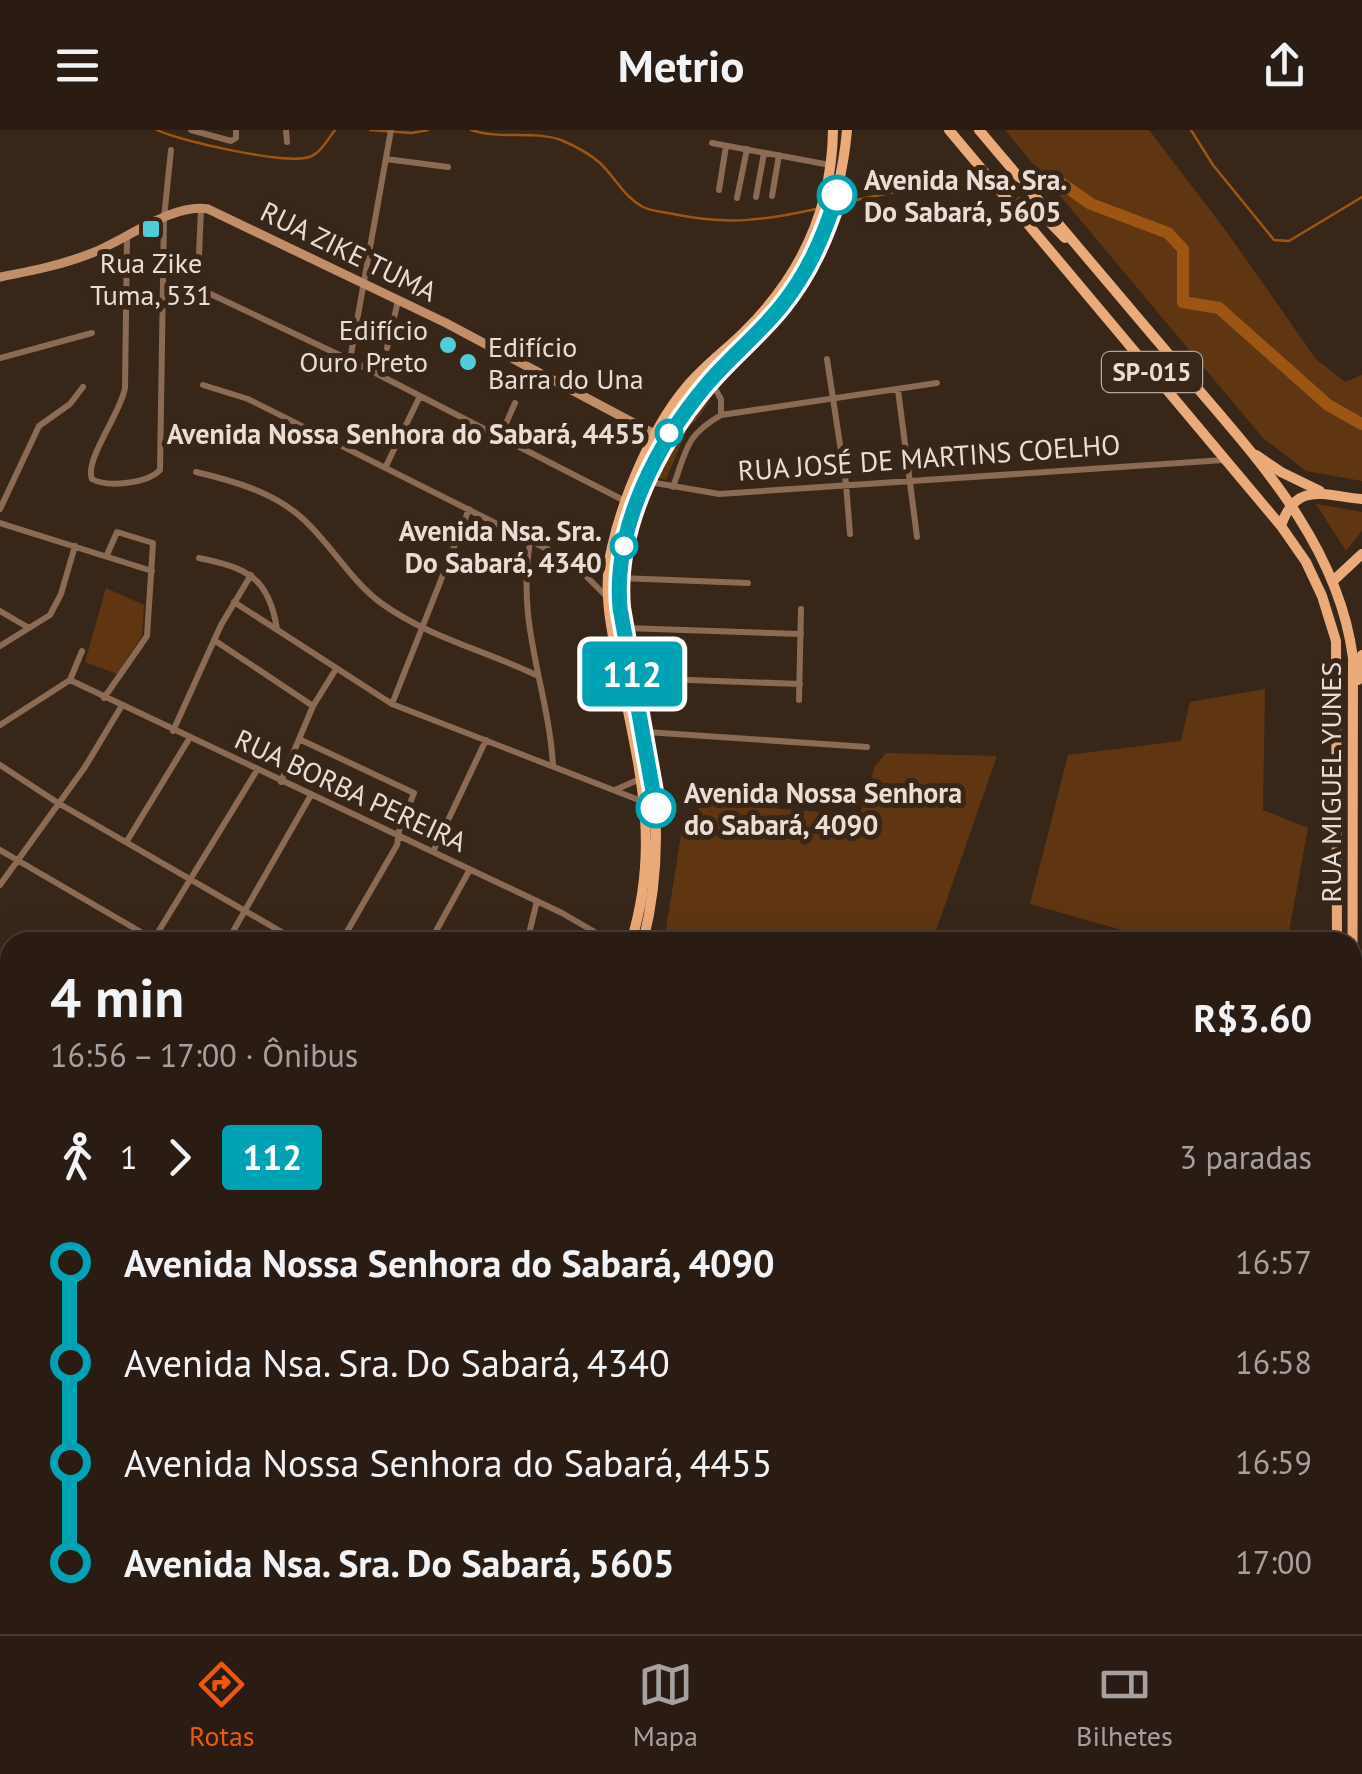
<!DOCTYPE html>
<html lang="pt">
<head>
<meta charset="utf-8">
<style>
	:root { --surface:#2a1c13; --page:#362921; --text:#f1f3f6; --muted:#a5a1a0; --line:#463a33; --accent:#ea580c }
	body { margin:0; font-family:"PT Sans",sans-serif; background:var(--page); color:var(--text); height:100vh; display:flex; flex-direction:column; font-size:38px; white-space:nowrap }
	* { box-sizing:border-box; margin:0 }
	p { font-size:32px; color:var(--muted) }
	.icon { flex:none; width:55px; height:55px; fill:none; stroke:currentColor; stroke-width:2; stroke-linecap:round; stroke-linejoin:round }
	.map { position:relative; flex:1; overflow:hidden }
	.details { position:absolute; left:0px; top:802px; width:1362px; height:702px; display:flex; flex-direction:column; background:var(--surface); border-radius:30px 30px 0 0; box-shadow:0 10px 40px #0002,0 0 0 2px var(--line) }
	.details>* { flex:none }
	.badge { padding:0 20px; border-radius:8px; font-size:35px; line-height:65px }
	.map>.badge { position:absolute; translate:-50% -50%; box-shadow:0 0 0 5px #fff }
	.legs { display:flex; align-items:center; gap:15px; height:110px; padding:0 50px; font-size:32px }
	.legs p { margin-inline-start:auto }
	.headline { display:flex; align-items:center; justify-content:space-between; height:170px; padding:0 50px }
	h1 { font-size:55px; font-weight:800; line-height:75px }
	ul { padding:0 50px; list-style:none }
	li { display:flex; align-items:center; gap:35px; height:100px; font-size:38px }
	li i { display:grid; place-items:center; width:15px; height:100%; margin:0 12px; background:currentColor }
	li i::after { content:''; width:25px; height:25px; margin:-12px; border:8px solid; border-radius:50%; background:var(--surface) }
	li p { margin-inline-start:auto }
	li:first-child i { background:linear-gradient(#0000 50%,currentColor 0) }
	li:last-child i { background:linear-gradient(currentColor 50%,#0000 0) }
	header { display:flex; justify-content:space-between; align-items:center; height:130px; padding:0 50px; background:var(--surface); font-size:45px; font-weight:800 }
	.dock { display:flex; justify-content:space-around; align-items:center; height:140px; border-top:2px solid var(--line); background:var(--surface); font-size:28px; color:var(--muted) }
	.dock a { display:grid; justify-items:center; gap:5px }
	.dock .current { color:var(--accent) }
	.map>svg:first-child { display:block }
	.green { fill:#603612 }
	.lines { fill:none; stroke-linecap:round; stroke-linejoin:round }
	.stream { stroke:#9c5513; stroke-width:2.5 }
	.river { stroke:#9c5513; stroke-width:12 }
	.street { stroke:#8b6b54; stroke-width:6 }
	.secondary { stroke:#c18e69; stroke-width:9 }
	.primary { stroke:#ebaa79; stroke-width:10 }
	.line-1-casing { stroke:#fff; stroke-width:22 }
	.line-1 { stroke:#00a3b4; stroke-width:15 }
	.stop-1-dot { fill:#fff; stroke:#00a3b4; stroke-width:5 }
	.poi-dot { fill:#53cbda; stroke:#382619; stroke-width:4 }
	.labels { text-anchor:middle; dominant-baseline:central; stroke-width:10; stroke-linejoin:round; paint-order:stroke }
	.shield { fill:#382619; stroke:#b4a69d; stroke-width:2.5 }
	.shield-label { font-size:25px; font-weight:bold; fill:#e9ddd5 }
	.stop-label { font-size:28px; font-weight:bold; fill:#e9ddd5; stroke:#382619; text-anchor:start }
	.street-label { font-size:28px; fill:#e9ddd5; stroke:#382619 }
	.poi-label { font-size:28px; fill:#e9ddd5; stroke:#382619 }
</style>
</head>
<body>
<header><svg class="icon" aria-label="menu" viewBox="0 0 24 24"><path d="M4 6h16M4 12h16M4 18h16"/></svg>Metrio<svg class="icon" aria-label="share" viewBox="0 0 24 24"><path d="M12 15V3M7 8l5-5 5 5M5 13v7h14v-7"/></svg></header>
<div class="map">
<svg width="1362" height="1504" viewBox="0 0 1362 1504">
	<rect width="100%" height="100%" fill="#382619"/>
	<!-- green -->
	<path class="green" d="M1005,0H1149L1229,105L1316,229L1345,252L1362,245V351L1306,341L1263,308Z
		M706,261L710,270L700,286L687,299L666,350L652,346L672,303Z
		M1316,374L1362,382V401L1346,421Z
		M106,458L144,475L142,506L117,544L85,532Z
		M1265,559L1263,680L1308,698L1287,812H1164L1030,774L1068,625L1181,611L1190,572Z
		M886,623L997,626L932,812H664L681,705L703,673L860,685L875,636Z
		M888,1495H1103V1500L884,1504Z"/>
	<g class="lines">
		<!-- stream -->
		<path class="stream" d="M157,0C179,11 287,35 309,27C320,24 328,9 335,0
			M370,0L412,3L428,0
			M471,0C501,10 533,0 561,10C575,16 589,23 600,33C615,47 624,67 643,77C651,81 663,82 673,84C727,95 762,91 816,79
			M1191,0L1213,35L1274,110L1289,111L1362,67
			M1001,54L1018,55
			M1031,56L1046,57L1058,51
			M838,74C888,63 937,51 988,54
			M1361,1279H1362
			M890,1504L896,1495"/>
		<!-- river -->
		<path class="river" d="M1058,51L1091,74L1168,103L1183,119V172L1219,178L1328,275L1362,294"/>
		<!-- street -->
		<path class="street" d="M191,0L231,11L236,8V0
			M286,0L287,12
			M712,13L830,35
			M386,29L448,37
			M719,60L726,16
			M772,66L779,25
			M756,67L764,23
			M737,68L747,19
			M127,107L125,258C121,283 84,330 92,349C108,358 148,353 160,340L164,88L171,20
			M199,125L201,78
			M202,160L350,230L625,371
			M387,218L398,171
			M0,228L92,203
			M827,229L846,354L850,404
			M350,230L391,0
			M710,250L721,269V285
			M203,255L248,269L549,420L579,439L606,466
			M898,260L917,407
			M500,307L515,273
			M386,336L420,266
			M196,342C234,351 273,362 302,388C331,414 350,450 381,473C428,507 484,520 536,545
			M644,351L719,364L1224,330
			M673,357C687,319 685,306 721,285L937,253
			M0,379L39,296L70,274L83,257
			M0,393L152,441
			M530,412C516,496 548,556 553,635
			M199,428C248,438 269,448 277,499
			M620,448L748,453
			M234,472L392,574L644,672
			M0,481L29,498
			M625,498L801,504
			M214,510L313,576
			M0,516L50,485L61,464L75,416
			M634,548L800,554
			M70,550L562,783L612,812
			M70,550L82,521
			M104,568L147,506L153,413L117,402L107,425
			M799,570L801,479
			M392,574L469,379
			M0,595L70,550
			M173,601L221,495L251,445
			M646,602L867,617
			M299,609L414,663L399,701L397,715L341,812
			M0,635L58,673L299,812
			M281,652L313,576L336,539
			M615,660L640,649
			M127,711L189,609
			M0,720L158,812
			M433,722L486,610
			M0,755L85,637L121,577
			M152,812L257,640
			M227,812L311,665
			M430,812L469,741
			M527,812L537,771
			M0,829L10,834
			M0,1022L10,1036
			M0,1053L10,1041
			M0,1147L10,1143
			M0,1326L10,1324
			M0,1352L10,1393
			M35,1495L38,1504
			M136,1495L138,1504
			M599,1495L669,1504
			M244,1504L246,1495
			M498,1504L499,1495"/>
		<!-- secondary -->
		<path class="secondary" d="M0,147C31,141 62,135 92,123C124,111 174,72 208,79L446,193L660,307
			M0,918L10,928
			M197,1495L199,1504"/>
		<!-- primary -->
		<path class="primary" d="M949,0L1281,396L1306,432L1322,466L1336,511L1337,812
			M979,0C1041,74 1104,147 1166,221C1242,313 1337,404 1353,528L1352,1131
			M1015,79L1021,72H1030L1065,108
			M1256,325L1281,342L1320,361
			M1281,396C1296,350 1325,366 1362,369
			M1334,450L1362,424
			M1358,550L1362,525
			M631,812C660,718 641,645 622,552C613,507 601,462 612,417C623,367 652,299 684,260C701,238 725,221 744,202C800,147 832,79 833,0
			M643,812C661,741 659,674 645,601C632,535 607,467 628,399C640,361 657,321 679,288C701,257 730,232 756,204C811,146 840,80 847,0
			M1352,1374L1353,1504
			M316,1504L318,1495
			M328,1504L330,1495
			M1332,1504V1495"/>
	</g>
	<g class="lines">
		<defs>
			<path id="line-1" d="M656,678L620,478C613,397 657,313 708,253C731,226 760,203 782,175C809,141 824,105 837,65"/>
		</defs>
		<!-- line-1 casing -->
		<use href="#line-1" class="line-1-casing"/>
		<!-- line-1 -->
		<use href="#line-1" class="line-1"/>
	</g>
	<!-- markers -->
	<g class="stop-1-dot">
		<circle cx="837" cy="65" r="18"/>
		<circle cx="669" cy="303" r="12"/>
		<circle cx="624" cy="416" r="12"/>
		<circle cx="656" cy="678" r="18"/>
	</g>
	<g class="poi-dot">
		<rect x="141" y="89" width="20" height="20" rx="5"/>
		<circle cx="448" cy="215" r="10"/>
		<circle cx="468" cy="232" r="10"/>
	</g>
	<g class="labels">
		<!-- shield labels -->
		<rect class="shield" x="1102" y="222" width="100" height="40" rx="8"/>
		<g class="shield-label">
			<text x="1152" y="242">SP-015</text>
		</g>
		<!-- stop labels -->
		<g class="stop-label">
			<text x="864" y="49">Avenida Nsa. Sra.<tspan x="864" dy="32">Do Sabará, 5605</tspan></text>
			<text x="646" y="303" text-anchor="end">Avenida Nossa Senhora do Sabará, 4455</text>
			<text x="602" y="400" text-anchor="end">Avenida Nsa. Sra.<tspan x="602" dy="32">Do Sabará, 4340</tspan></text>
			<text x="684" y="662">Avenida Nossa Senhora<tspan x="684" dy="32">do Sabará, 4090</tspan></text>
		</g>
		<!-- street labels -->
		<g class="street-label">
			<text transform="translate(349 121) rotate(26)">RUA ZIKE TUMA</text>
			<text transform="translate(929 327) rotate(-4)">RUA JOSÉ DE MARTINS COELHO</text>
			<text transform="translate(1330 652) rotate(-90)">RUA MIGUEL YUNES</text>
			<text transform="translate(351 660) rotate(25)">RUA BORBA PEREIRA</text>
		</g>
		<!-- poi labels -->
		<g class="poi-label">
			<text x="151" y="132">Rua Zike<tspan x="151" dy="32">Tuma, 531</tspan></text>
			<text x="428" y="199" text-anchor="end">Edifício<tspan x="428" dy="32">Ouro Preto</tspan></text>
			<text x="488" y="216" text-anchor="start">Edifício<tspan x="488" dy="32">Barra do Una</tspan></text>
		</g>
	</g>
</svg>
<b class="badge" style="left:632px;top:544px;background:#00a3b4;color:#fff">112</b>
<section class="details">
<div class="headline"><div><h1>4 min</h1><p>16:56 – 17:00 · Ônibus</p></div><b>R$3.60</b></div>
<div class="legs"><svg class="icon" aria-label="walk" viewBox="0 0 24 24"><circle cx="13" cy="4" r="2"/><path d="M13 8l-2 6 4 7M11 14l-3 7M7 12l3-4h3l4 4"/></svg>1<svg class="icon" aria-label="forward" viewBox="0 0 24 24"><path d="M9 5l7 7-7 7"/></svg><b class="badge" style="background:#00a3b4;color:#fff">112</b><p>3 paradas</p></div>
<ul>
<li><i style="color:#00a3b4"></i><b>Avenida Nossa Senhora do Sabará, 4090</b><p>16:57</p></li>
<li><i style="color:#00a3b4"></i><span>Avenida Nsa. Sra. Do Sabará, 4340</span><p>16:58</p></li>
<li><i style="color:#00a3b4"></i><span>Avenida Nossa Senhora do Sabará, 4455</span><p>16:59</p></li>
<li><i style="color:#00a3b4"></i><b>Avenida Nsa. Sra. Do Sabará, 5605</b><p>17:00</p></li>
</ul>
</section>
</div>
<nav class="dock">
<a class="current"><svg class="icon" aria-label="directions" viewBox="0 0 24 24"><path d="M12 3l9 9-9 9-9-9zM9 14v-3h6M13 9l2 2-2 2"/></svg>Rotas</a>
<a><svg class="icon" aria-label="map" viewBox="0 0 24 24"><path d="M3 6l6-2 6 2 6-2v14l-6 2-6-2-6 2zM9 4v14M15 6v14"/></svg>Mapa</a>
<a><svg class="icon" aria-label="tickets" viewBox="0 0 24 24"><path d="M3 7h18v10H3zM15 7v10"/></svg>Bilhetes</a>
</nav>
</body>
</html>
